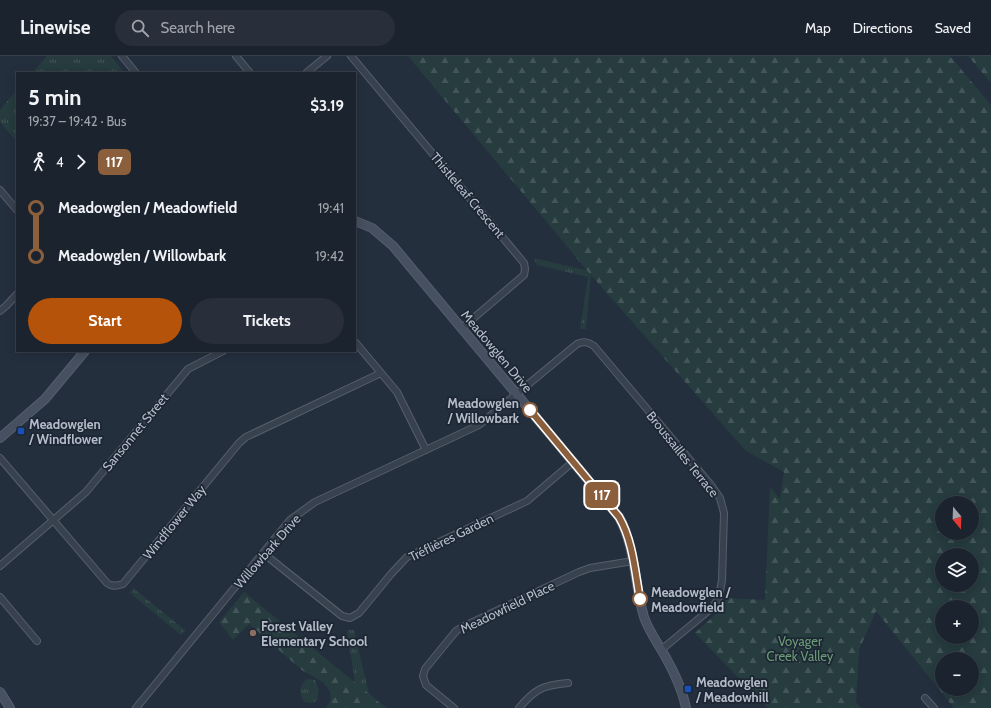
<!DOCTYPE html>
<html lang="en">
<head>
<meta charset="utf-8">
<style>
	:root { --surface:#1b232e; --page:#282f3a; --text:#f1f3f6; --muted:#a0a4aa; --line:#39404a; --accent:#b45309 }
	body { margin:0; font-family:Cabin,sans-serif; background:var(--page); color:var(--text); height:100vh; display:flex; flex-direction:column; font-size:15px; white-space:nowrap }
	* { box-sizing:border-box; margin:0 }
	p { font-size:13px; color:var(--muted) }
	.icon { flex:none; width:22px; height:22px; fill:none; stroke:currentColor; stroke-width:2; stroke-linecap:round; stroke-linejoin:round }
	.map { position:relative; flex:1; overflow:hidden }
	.details { position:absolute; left:16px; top:16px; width:340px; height:280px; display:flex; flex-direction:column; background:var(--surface); border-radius:0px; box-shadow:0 2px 10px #0003,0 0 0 1px var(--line) }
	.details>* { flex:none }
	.badge { padding:0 8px; border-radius:6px; font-size:14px; line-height:26px }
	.needle { width:26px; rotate:161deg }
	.tools { position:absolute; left:935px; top:440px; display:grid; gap:8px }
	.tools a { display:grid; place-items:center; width:44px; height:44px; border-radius:50%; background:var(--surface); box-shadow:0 2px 10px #0003,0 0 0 1px var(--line); font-size:20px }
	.map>.badge { position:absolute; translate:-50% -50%; box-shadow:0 0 0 2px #fff }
	.legs { display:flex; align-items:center; gap:6px; height:44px; padding:0 12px; font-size:13px }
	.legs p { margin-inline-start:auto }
	.headline { display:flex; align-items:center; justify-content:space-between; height:68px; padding:0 12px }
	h1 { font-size:22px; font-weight:700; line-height:30px }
	.primary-button { display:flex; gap:8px; margin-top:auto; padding:8px 12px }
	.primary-button a { flex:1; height:46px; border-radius:24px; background:var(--accent); color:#fff; font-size:16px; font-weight:700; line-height:46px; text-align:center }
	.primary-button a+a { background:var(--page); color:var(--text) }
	ul { padding:0 12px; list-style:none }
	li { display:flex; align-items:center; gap:14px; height:48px; font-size:15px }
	li i { display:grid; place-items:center; width:6px; height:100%; margin:0 5px; background:currentColor }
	li i::after { content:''; width:10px; height:10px; margin:-5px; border:3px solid; border-radius:50%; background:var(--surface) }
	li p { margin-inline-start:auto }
	li:first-child i { background:linear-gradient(#0000 50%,currentColor 0) }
	li:last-child i { background:linear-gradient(currentColor 50%,#0000 0) }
	header { display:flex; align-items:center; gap:24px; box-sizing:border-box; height:56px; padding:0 20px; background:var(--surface); border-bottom:1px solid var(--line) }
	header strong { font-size:19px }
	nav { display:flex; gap:22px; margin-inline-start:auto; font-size:14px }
	.search { width:280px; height:36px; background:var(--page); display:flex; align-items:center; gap:10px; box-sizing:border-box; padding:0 14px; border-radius:22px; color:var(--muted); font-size:15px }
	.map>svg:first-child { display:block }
	.grass { fill:url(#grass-tufts) }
	.forest { fill:url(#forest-firs); fill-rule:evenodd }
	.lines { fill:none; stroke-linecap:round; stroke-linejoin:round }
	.street-casing { stroke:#565f6c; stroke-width:8 }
	.secondary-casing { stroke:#565f6c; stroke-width:10 }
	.street { stroke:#38414e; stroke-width:6 }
	.secondary { stroke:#465061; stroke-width:8 }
	.line-1-casing { stroke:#fff; stroke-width:9 }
	.line-1 { stroke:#8b5e3c; stroke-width:6 }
	.stop-1-dot { fill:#fff; stroke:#8b5e3c; stroke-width:2 }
	.transit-dot { fill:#1a4fb4; stroke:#1d2633; stroke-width:1.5 }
	.education-dot { fill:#8d6e63; stroke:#1d2633; stroke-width:1.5 }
	.labels { text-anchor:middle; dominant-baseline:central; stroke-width:3.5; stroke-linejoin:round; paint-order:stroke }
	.street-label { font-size:13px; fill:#b4bcc9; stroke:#1d2633 }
	.stop-label { font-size:13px; font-weight:bold; fill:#b4bcc9; stroke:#1d2633; text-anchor:end }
	.poi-label { font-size:13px; font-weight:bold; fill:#b4bcc9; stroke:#1d2633; text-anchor:start }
	.park-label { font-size:13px; fill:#6b9a76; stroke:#1d2633 }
</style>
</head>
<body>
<header>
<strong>Linewise</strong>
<div class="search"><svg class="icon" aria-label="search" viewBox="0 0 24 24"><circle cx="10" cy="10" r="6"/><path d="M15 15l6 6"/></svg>Search here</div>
<nav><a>Map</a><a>Directions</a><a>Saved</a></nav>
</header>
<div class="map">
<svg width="991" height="652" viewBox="0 0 991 652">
	<defs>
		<pattern id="grass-tufts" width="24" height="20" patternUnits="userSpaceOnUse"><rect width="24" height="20" fill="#263c3f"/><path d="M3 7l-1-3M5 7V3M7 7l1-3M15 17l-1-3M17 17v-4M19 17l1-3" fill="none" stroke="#435659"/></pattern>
		<pattern id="forest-firs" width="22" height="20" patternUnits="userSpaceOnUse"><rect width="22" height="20" fill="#263c3f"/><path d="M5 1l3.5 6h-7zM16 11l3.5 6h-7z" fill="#435659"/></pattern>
	</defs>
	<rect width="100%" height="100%" fill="#242f3e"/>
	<!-- grass -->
	<path class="grass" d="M47,0H111L125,17H32Z
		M17,34V86L0,66V54Z
		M534,202L589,215L591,218L586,273H580L588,221L537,209Z
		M133,532L185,574L181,579L130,537Z
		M347,574H354L369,638L387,652H339L355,626Z
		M307,623L315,624L319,634L317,644L313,647L304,646C299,637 298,630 307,623Z"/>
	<!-- forest -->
	<path class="forest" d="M408,0H950L991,49V652H954L876,555L859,594L856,646L861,652H768L695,577L717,557L727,542L765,544L770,431L780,443L784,416L746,395L590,218ZM942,447H972V477H942ZM942,499H972V529H942ZM942,551H972V581H942ZM942,603H972V633H942Z
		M968,0H991V27Z
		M244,536L373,641L385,652H326L331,643L330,635L323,626L303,615L249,568L233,584L219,566Z"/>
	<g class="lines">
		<defs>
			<path id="street" d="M122,0L136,17
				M236,0L250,17
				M351,0L524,207L525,213L524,219L462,272
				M306,17L327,0
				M0,134L17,154
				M0,255L6,250L17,238
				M355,286L397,336L426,394
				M0,402L107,527C112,531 117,530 123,528L239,387L246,381L381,317
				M263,497L342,560L350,562L359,557L391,518L407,501L527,445L574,405
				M0,510L86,436L188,313L223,295
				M0,541L37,585
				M925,642L934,652
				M136,652L290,464L315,446L479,369L577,288C584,285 588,286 594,290L711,429L720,442L724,457L722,524L719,541L713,551L661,594
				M454,652L426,629L423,620L425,613L456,575L462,571L579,516L590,512L633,505
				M519,652C535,633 543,629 568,627"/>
			<path id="secondary" d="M355,165L372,172L393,190L619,461C636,492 634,528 644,561C648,573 655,583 661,593C672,612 682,631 686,652
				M0,382L45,343L85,295
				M0,636L10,652"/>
		</defs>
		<!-- street casing -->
		<use href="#street" class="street-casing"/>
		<!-- secondary casing -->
		<use href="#secondary" class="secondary-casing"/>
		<!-- street -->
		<use href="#street" class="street"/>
		<!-- secondary -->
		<use href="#secondary" class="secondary"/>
	</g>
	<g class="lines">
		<defs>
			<path id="line-1" d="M530,354L619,461C633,485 635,516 640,543"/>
		</defs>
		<!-- line-1 casing -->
		<use href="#line-1" class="line-1-casing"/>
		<!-- line-1 -->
		<use href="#line-1" class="line-1"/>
	</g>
	<!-- markers -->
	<g class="stop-1-dot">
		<circle cx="530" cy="354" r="7"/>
		<circle cx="640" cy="543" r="7"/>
	</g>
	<g class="transit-dot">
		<rect x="17" y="371" width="8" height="8" rx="2"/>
		<rect x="684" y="629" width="8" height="8" rx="2"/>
	</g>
	<circle class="education-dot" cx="253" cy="577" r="4"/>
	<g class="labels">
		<!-- street labels -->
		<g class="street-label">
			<text transform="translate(468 139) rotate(50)">Thistleleaf Crescent</text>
			<text transform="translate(497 295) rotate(50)">Meadowglen Drive</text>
			<text transform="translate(135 376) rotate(-51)">Sansonnet Street</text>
			<text transform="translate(683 398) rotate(51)">Broussailles Terrace</text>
			<text transform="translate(174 466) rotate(-51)">Windflower Way</text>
			<text transform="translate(451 481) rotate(-26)">Tréflières Garden</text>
			<text transform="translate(267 495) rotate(-49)">Willowbark Drive</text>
			<text transform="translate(507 551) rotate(-26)">Meadowfield Place</text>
		</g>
		<!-- stop labels -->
		<g class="stop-label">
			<text x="519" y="347">Meadowglen<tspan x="519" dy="15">/ Willowbark</tspan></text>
			<text x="651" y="536" text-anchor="start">Meadowglen /<tspan x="651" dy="15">Meadowfield</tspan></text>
		</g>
		<!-- poi labels -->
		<g class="poi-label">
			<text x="29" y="368">Meadowglen<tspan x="29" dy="15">/ Windflower</tspan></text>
			<text x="261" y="570">Forest Valley<tspan x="261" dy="15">Elementary School</tspan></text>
			<text x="696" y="626">Meadowglen<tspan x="696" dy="15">/ Meadowhill</tspan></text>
		</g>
		<!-- park labels -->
		<g class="park-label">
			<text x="800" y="585">Voyager<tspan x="800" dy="15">Creek Valley</tspan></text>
		</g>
	</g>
</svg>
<div class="tools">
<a><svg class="needle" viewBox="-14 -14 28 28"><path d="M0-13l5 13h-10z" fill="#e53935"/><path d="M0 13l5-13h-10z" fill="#a0a4aa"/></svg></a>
<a><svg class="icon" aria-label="layers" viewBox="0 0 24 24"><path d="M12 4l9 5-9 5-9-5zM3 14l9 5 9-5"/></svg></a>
<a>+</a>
<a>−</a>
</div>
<b class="badge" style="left:602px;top:439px;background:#8b5e3c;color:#fff">117</b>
<section class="details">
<div class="headline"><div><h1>5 min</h1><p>19:37 – 19:42 · Bus</p></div><b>$3.19</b></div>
<div class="legs"><svg class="icon" aria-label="walk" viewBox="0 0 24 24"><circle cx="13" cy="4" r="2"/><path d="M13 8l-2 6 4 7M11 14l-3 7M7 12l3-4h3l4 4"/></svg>4<svg class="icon" aria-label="forward" viewBox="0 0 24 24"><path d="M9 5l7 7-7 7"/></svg><b class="badge" style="background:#8b5e3c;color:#fff">117</b></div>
<ul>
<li><i style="color:#8b5e3c"></i><b>Meadowglen / Meadowfield</b><p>19:41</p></li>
<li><i style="color:#8b5e3c"></i><b>Meadowglen / Willowbark</b><p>19:42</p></li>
</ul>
<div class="primary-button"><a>Start</a><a>Tickets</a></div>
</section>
</div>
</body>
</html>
